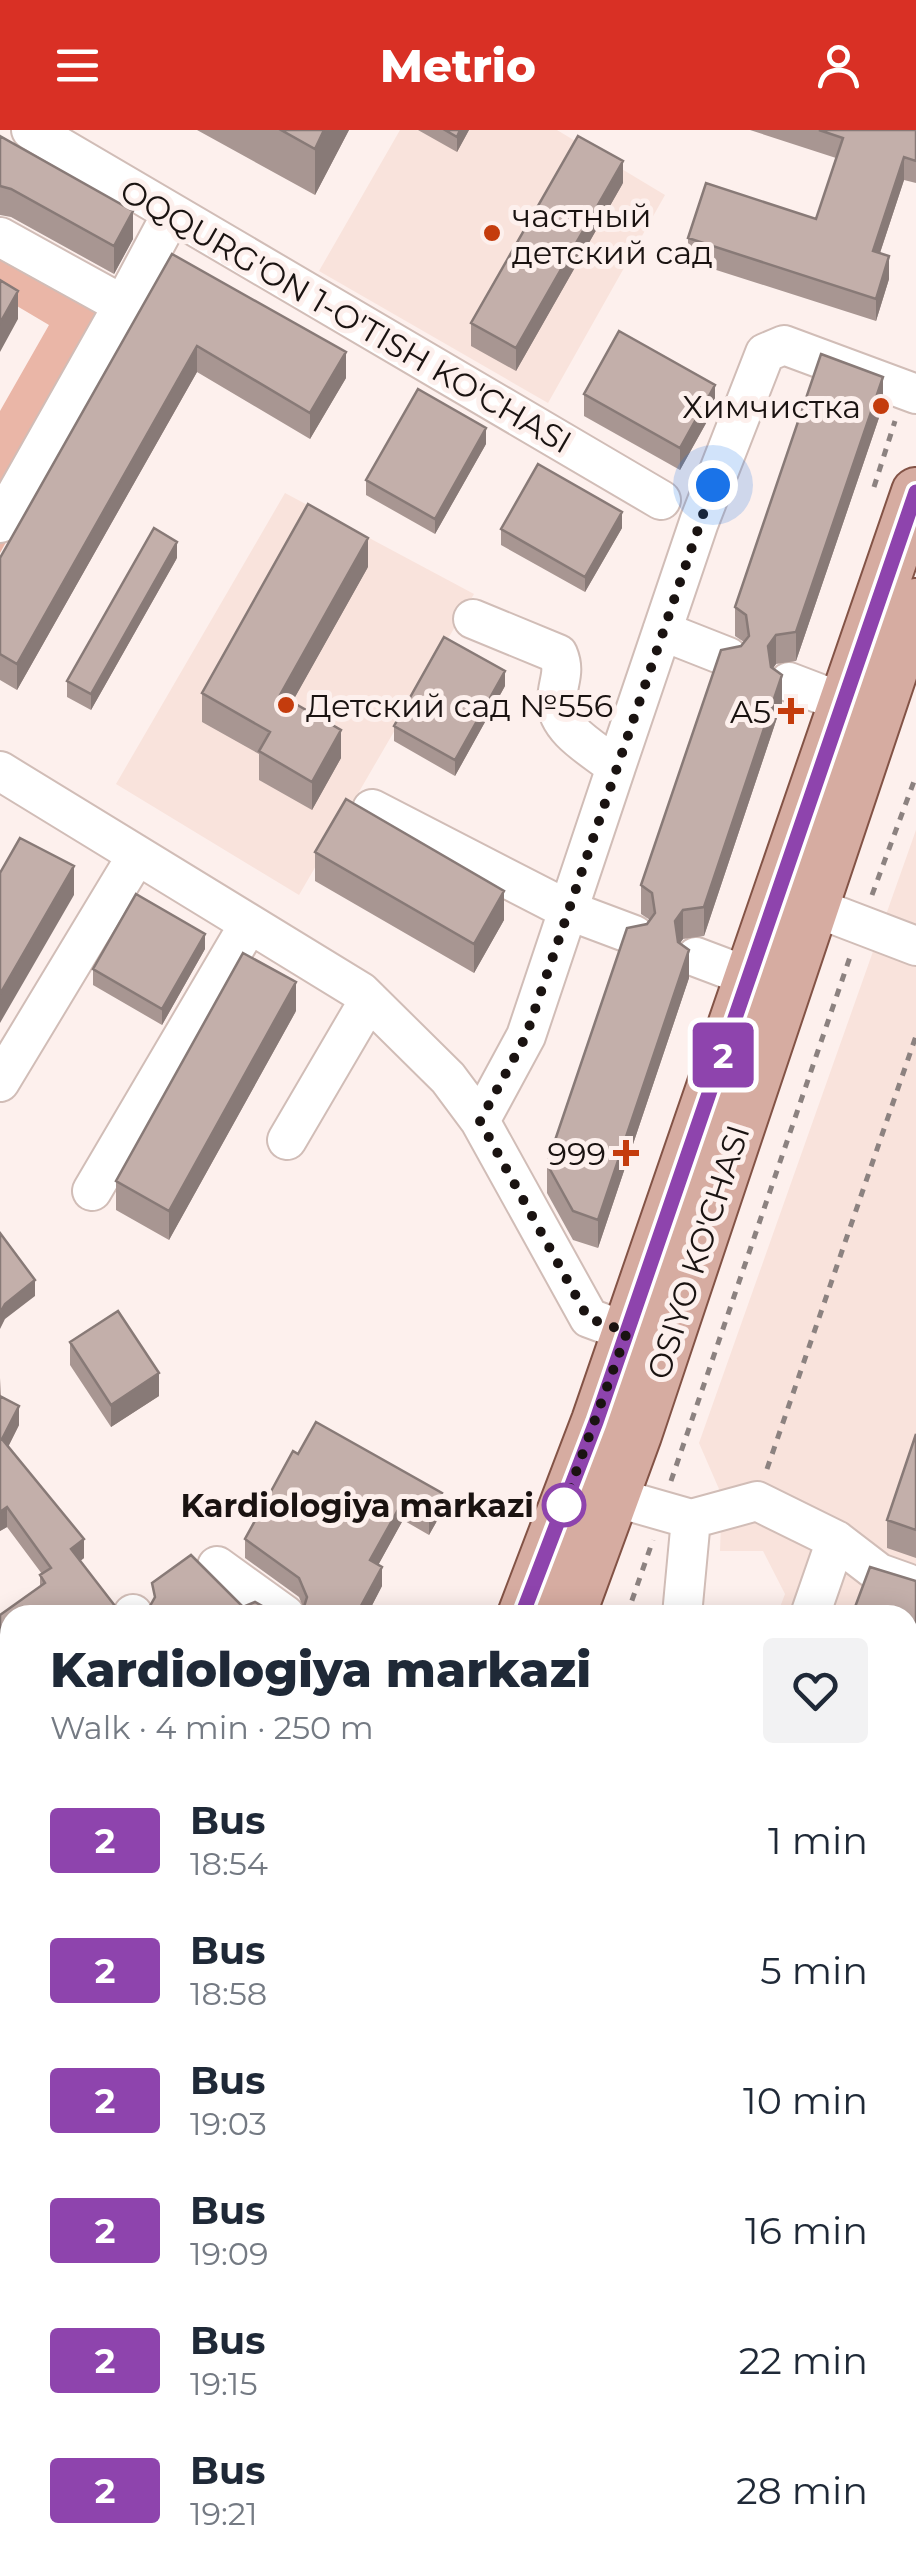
<!DOCTYPE html>
<html lang="en">
<head>
<meta charset="utf-8">
<style>
	:root { --surface:#fff; --page:#f2f2f3; --text:#1f2937; --muted:#747a83; --accent:#d93025 }
	body { margin:0; font-family:Montserrat,sans-serif; background:var(--page); color:var(--text); height:100vh; display:flex; flex-direction:column; font-size:38px; white-space:nowrap }
	* { box-sizing:border-box; margin:0 }
	p { font-size:32px; color:var(--muted) }
	.icon { flex:none; width:55px; height:55px; fill:none; stroke:currentColor; stroke-width:2; stroke-linecap:round; stroke-linejoin:round }
	.map { position:relative; flex:1; overflow:hidden }
	.panel { position:absolute; left:0px; top:1475px; width:918px; height:970px; display:flex; flex-direction:column; background:var(--surface); border-radius:30px 30px 0 0; box-shadow:0 5px 25px #0003 }
	.panel>* { flex:none }
	.badge { padding:0 20px; border-radius:8px; font-size:35px; line-height:65px }
	.you { position:absolute; width:50px; height:50px; margin:-25px; border:8px solid #fff; border-radius:50%; background:#1a73e8; box-shadow:0 0 0 15px #1a73e833 }
	.map>.badge { position:absolute; translate:-50% -50%; box-shadow:0 0 0 5px #fff }
	.round { display:grid; place-items:center; flex:none; width:105px; height:105px; border-radius:10px; background:var(--page) }
	.overview { display:flex; align-items:center; justify-content:space-between; height:170px; padding:0 50px }
	h1 { font-size:48px; font-weight:800; line-height:75px }
	ul { padding:0; list-style:none }
	li { display:flex; align-items:center; gap:30px; height:130px; padding:0 50px }
	li div { flex:1 }
	li b { display:block; font-size:38px }
	li em { font-style:normal }
	li .badge { min-width:110px; font-weight:700; text-align:center }
	header { display:flex; justify-content:space-between; align-items:center; height:130px; padding:0 50px; background:var(--accent); color:#fff; font-size:45px; font-weight:800 }
	.map>svg:first-child { display:block }
	.built { fill:#f9e3dc }
	.green { fill:#eab6a7 }
	.lines { fill:none; stroke-linecap:round; stroke-linejoin:round }
	.minor-casing { stroke:#d1bdb7; stroke-width:42 }
	.major-casing { stroke:#835346; stroke-width:52 }
	.path { stroke:#8c8280; stroke-width:5; stroke-dasharray:8 8; stroke-linecap:butt }
	.minor { stroke:#fff; stroke-width:38 }
	.major { stroke:#d6aca1; stroke-width:48 }
	.wall { fill:#a89692 }
	.shaded-wall { fill:#887a77 }
	.building { fill:#c3afaa; stroke:#887a77; stroke-width:2.5 }
	.line-casing { stroke:#fff; stroke-width:22 }
	.line { stroke:#8e44ad; stroke-width:15 }
	.walk { stroke:#1a1311; stroke-width:10; stroke-dasharray:0 18 }
	.poi-dot { fill:#c43c0d; stroke:#fdf0ed; stroke-width:4 }
	.stop-dot { fill:#fff; stroke:#8e44ad; stroke-width:5 }
	.labels { text-anchor:middle; dominant-baseline:central; stroke-width:10; stroke-linejoin:round; paint-order:stroke }
	.poi-label { font-size:32px; fill:#1a1311; stroke:#fdf0ed; text-anchor:end }
	.street-label { font-size:32px; fill:#1a1311; stroke:#fdf0ed }
	.stop-label { font-size:32px; font-weight:bold; fill:#1a1311; stroke:#fdf0ed; text-anchor:end }
</style>
</head>
<body>
<header><svg class="icon" aria-label="menu" viewBox="0 0 24 24"><path d="M4 6h16M4 12h16M4 18h16"/></svg>Metrio<svg class="icon" aria-label="person" viewBox="0 0 24 24"><circle cx="12" cy="8" r="4"/><path d="M4 21q1-7 8-7t8 7"/></svg></header>
<div class="map">
<svg width="916" height="2445" viewBox="0 0 916 2445">
	<rect width="100%" height="100%" fill="#fdf0ed"/>
	<!-- built -->
	<path class="built" d="M400,0H557L665,65L548,273L319,141Z
		M285,363L474,464L299,765L116,654Z
		M916,700V1677L908,1675V1485H777L785,1464L763,1421H720L722,1366L699,1313Z
		M0,2163L10,2195V2361L0,2381Z"/>
	<!-- green -->
	<path class="green" d="M0,114L131,188L0,423V281L49,195L0,166Z"/>
	<g class="lines">
		<defs>
			<path id="minor" d="M31,0L661,370
				M0,107L123,175L171,85
				M0,393L123,175
				M473,489L558,524C566,543 557,552 557,572C556,600 597,621 616,637L699,392L765,223L784,215L916,264
				M662,501L728,527
				M789,552L844,573
				M0,641L361,862L448,948L480,991L589,1188L627,1202
				M372,679L570,781L634,805
				M814,777L916,816
				M696,827L749,847
				M0,952L137,725
				M480,991L526,906L616,637
				M287,1010L369,870
				M92,1061L249,794
				M614,1367L691,1389L757,1371L836,1410L879,1443L907,1453
				M217,1436L285,1485
				M133,1484V1485
				M682,1485L691,1389
				M810,1485L836,1410
				M908,1651L916,1654
				M908,1944L916,1952
				M0,1983L10,1972
				M0,2108L10,2143
				M908,2183L916,2185
				M324,2435L343,2445
				M207,2445L220,2436L239,2445"/>
			<path id="major" d="M522,1485L596,1291L916,362
				M571,1485L637,1305L916,473
				M18,2445L25,2435
				M79,2445L86,2435"/>
		</defs>
		<!-- minor casing -->
		<use href="#minor" class="minor-casing"/>
		<!-- major casing -->
		<use href="#major" class="major-casing"/>
		<!-- path -->
		<path class="path" d="M874,357L895,291
			M872,765L916,646
			M767,1339L916,906
			M671,1351L850,827
			M635,1485L630,1476L653,1410"/>
		<!-- minor -->
		<use href="#minor" class="minor"/>
		<!-- major -->
		<use href="#major" class="major"/>
	</g>
	<!-- wall -->
	<path class="wall" d="M197,0H349L315,65Z
		M418,0H469L457,22Z
		M750,0H916V53L904,50L880,123L889,149L876,191L688,131V108L816,89L836,28Z
		M0,6L133,109L114,144L11,87L0,85Z
		M623,53L516,241L471,216V193Z
		M172,124L346,248L310,309L197,242L17,560L0,550V428Z
		M584,264L715,277L680,340L584,286Z
		M883,276L796,531L776,534L773,538L782,573L704,806L683,809L680,813L689,848L598,1118L573,1110L547,1063V1034L650,790L641,784V755L744,512L735,506V477Z
		M486,314L435,404L366,365V350Z
		M622,398L585,462L501,415V399Z
		M177,428L91,580L67,567V551Z
		M368,437L292,572L341,628L312,680L259,650V624L202,592V563Z
		M505,556L455,646L394,611V596Z
		M315,722L504,790L474,843L315,751Z
		M205,819L162,895L93,855V839Z
		M296,881L169,1110L116,1080V1051Z
		M70,1212L159,1266L111,1297L70,1235Z
		M0,1248L1,1266L19,1295L8,1317L84,1428L10,1485V1540L0,1485L40,1457V1445L42,1444L7,1397L0,1401Z
		M916,1304V1428L887,1418V1390Z
		M293,1321L442,1382L429,1405L403,1390L378,1435L382,1456L367,1485H291L303,1480V1477L299,1467L245,1428V1409Z
		M916,1451V1601L911,1599L908,1606Z
		M908,1668L915,1673L916,1671V1874L908,1866Z
		M908,1972L916,1979L909,2127L908,2125Z
		M426,2435H545V2445H427Z
		M602,2435H700L716,2445H611Z"/>
	<!-- shaded-wall -->
	<path class="shaded-wall" d="M324,0H349L315,65V19Z
		M460,0H469L457,22V7Z
		M904,27V50L873,144V121Z
		M623,31V53L516,241V218Z
		M133,81V109L114,144V116Z
		M889,126V149L876,191V169Z
		M18,161V189L0,222V193Z
		M197,216V242L17,560V534Z
		M346,222V248L310,309V283Z
		M883,247V276L796,531V502Z
		M715,255V277L680,340V318Z
		M486,298V314L435,404V389Z
		M622,382V398L585,462V447Z
		M368,408V437L280,594V565Z
		M177,412V428L91,580V564Z
		M776,505V534L768,545V516Z
		M505,541V556L455,646V630Z
		M782,545V573L704,806V777Z
		M341,600V628L312,680V652Z
		M74,736V765L0,893V864Z
		M504,761V790L474,843V814Z
		M683,780V809L675,820V791Z
		M205,804V819L162,895V879Z
		M689,820V848L598,1118V1090Z
		M296,852V881L169,1110V1081Z
		M35,1150V1166L5,1189L0,1199V1183L5,1174Z
		M159,1243V1266L111,1297V1275Z
		M19,1276V1295L2,1329V1309Z
		M442,1363V1382L429,1405V1386Z
		M403,1371V1390L370,1450V1430Z
		M7,1377V1397L0,1401V1382Z
		M84,1409V1428L71,1438V1419Z
		M382,1437V1456L367,1485H356Z
		M10,1521V1540L0,1547V1528Z
		M911,1572V1599L908,1606V1579Z
		M10,1731V1750L0,1755V1736Z
		M10,1868V1883L0,1887V1871Z
		M916,2082V2120L909,2127V2089Z
		M916,2422V2445H895L904,2435H908V2431Z"/>
	<!-- building -->
	<path class="building" d="M281,0H324L315,19Z
		M445,0H460L457,7Z
		M819,0H916V31L904,27L873,121L889,126L876,169L688,108L706,53L816,89L843,8Z
		M0,6L133,81L114,116L11,59L0,56Z
		M578,6L623,31L516,218L471,193Z
		M172,124L346,222L310,283L197,216L17,534L0,524V428Z
		M0,150L18,161L0,193Z
		M619,201L715,255L680,318L584,264Z
		M821,224L883,247L796,502L776,505L768,516L771,537L782,545L704,777L683,780L675,791L678,812L689,820L598,1090L573,1081L547,1034L627,798L647,794L655,783L652,763L641,755L721,520L741,516L749,506L746,485L735,477Z
		M418,259L486,298L435,389L366,350Z
		M538,334L622,382L585,447L501,399Z
		M308,374L368,408L280,565L341,600L312,652L259,621L270,602L202,563Z
		M154,398L177,412L91,564L67,551Z
		M444,507L505,541L455,630L394,596Z
		M346,669L504,761L474,814L315,722Z
		M20,708L74,736L0,864V743Z
		M136,764L205,804L162,879L93,839Z
		M243,823L296,852L169,1081L116,1051Z
		M0,1103L35,1150L5,1174L0,1183Z
		M118,1181L159,1243L111,1275L70,1212Z
		M0,1266L19,1276L2,1309L84,1409L71,1419L122,1485H10V1521L0,1528V1485L45,1453L40,1445L51,1438L7,1377L0,1382Z
		M316,1292L442,1363L429,1386L403,1371L370,1430L382,1437L356,1485H291L303,1480L307,1467L299,1448L245,1409L293,1321L298,1324Z
		M916,1304V1400L887,1390Z
		M191,1425L243,1477L255,1472L278,1485H137H145L155,1467L152,1453Z
		M870,1437L916,1451V1574L911,1572L908,1579V1485H852Z
		M908,1668L915,1673L916,1671V1853L908,1845Z
		M10,1690V1731L0,1736V1696Z
		M3,1803L10,1822V1868L0,1871V1805Z
		M908,1972L916,1979V2082L909,2089L908,2087Z
		M916,2311V2422L908,2431V2320Z
		M631,2435H700L716,2445H641Z
		M799,2435H904L895,2445H790Z"/>
	<g class="lines">
		<defs>
			<path id="line" d="M522,1485L596,1292L916,362"/>
		</defs>
		<!-- line casing -->
		<use href="#line" class="line-casing"/>
		<!-- line -->
		<use href="#line" class="line"/>
		<!-- walk -->
		<path class="walk" d="M564,1375L627,1202L588,1188L480,991L526,906L713,355"/>
	</g>
	<!-- markers -->
	<g class="poi-dot">
		<circle cx="492" cy="103" r="10"/>
		<circle cx="881" cy="276" r="10"/>
		<circle cx="286" cy="575" r="10"/>
		<path d="M786 566h10v10h10v10h-10v10h-10v-10h-10v-10h10z"/>
		<path d="M621 1008h10v10h10v10h-10v10h-10v-10h-10v-10h10z"/>
	</g>
	<circle class="stop-dot" cx="564" cy="1375" r="20"/>
	<g class="labels">
		<!-- poi labels -->
		<g class="poi-label">
			<text x="512" y="85" text-anchor="start">частный<tspan x="512" dy="37">детский сад</tspan></text>
			<text x="861" y="276">Химчистка</text>
			<text x="306" y="575" text-anchor="start">Детский сад №556</text>
			<text x="771" y="581">A5</text>
			<text x="606" y="1023">999</text>
		</g>
		<!-- street labels -->
		<g class="street-label">
			<text transform="translate(346 186) rotate(30)">OQQURG'ON 1-O'TISH KO'CHASI</text>
			<text transform="translate(698 1122) rotate(-72)">OSIYO KO'CHASI</text>
		</g>
		<!-- stop labels -->
		<g class="stop-label">
			<text x="534" y="1375">Kardiologiya markazi</text>
		</g>
	</g>
</svg>
<div class="you" style="left:713px;top:355px"></div>
<b class="badge" style="left:723px;top:925px;background:#8e44ad;color:#fff">2</b>
<section class="panel">
<div class="overview"><div><h1>Kardiologiya markazi</h1><p>Walk · 4 min · 250 m</p></div><a class="round"><svg class="icon" aria-label="heart" viewBox="0 0 24 24"><path d="M12 20l-8-8c-3-5 5-10 8-4 3-6 11-1 8 4z"/></svg></a></div>
<ul>
<li><span class="badge" style="background:#8e44ad;color:#fff">2</span><div><b>Bus</b><p>18:54</p></div><em>1 min</em></li>
<li><span class="badge" style="background:#8e44ad;color:#fff">2</span><div><b>Bus</b><p>18:58</p></div><em>5 min</em></li>
<li><span class="badge" style="background:#8e44ad;color:#fff">2</span><div><b>Bus</b><p>19:03</p></div><em>10 min</em></li>
<li><span class="badge" style="background:#8e44ad;color:#fff">2</span><div><b>Bus</b><p>19:09</p></div><em>16 min</em></li>
<li><span class="badge" style="background:#8e44ad;color:#fff">2</span><div><b>Bus</b><p>19:15</p></div><em>22 min</em></li>
<li><span class="badge" style="background:#8e44ad;color:#fff">2</span><div><b>Bus</b><p>19:21</p></div><em>28 min</em></li>
</ul>
</section>
</div>
</body>
</html>
